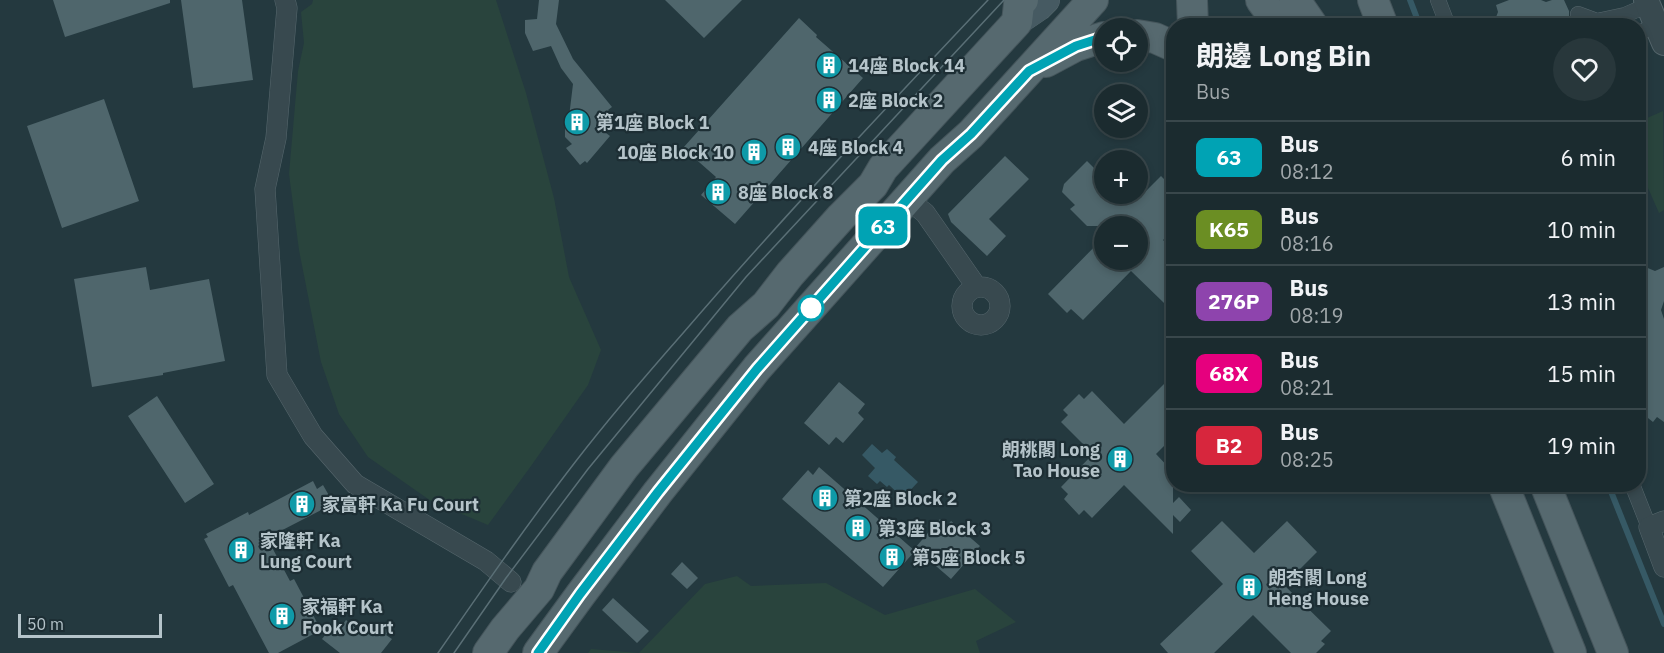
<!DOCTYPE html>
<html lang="en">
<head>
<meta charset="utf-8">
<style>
	:root { --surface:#1b2b2f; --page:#28373b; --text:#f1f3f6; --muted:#a0a7aa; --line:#39474b }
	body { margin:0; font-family:"IBM Plex Sans","Noto Sans TC",sans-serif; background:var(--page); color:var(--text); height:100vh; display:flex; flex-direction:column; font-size:22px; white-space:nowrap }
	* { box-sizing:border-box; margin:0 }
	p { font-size:20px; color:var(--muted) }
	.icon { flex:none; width:33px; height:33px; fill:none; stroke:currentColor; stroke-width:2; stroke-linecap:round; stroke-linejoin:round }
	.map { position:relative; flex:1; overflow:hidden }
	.drawer { position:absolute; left:1166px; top:18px; width:480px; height:474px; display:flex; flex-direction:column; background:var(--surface); border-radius:24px; box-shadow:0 3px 9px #0003,0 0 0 2px var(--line) }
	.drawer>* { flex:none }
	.badge { padding:0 12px; border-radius:9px; font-size:21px; line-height:39px }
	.buttons { position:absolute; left:1094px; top:18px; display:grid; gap:12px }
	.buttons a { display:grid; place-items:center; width:54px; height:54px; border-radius:50%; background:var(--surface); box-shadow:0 3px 9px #0003,0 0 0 2px var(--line); font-size:30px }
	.scale { position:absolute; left:18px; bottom:15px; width:144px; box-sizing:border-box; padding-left:6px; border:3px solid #b5c4ca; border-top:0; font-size:16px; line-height:21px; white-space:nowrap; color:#b5c4ca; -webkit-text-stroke:4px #1d2e34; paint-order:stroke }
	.map>.badge { position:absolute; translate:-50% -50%; box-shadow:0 0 0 3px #fff }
	.round { display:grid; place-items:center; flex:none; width:63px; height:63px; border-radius:32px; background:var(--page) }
	.head { display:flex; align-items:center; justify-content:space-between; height:102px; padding:0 30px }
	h1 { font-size:28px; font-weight:700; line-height:45px }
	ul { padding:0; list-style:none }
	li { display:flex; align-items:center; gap:18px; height:72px; padding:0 30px; border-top:2px solid var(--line) }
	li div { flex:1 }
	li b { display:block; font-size:22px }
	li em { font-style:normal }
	li .badge { min-width:66px; font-weight:700; text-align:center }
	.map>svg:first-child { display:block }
	.green { fill:#29443d }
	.water { fill:#365965 }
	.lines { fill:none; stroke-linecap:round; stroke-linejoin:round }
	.stream { stroke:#365965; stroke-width:6 }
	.building { fill:#4f666c }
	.pedestrian-casing { stroke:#56676d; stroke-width:16 }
	.minor-casing { stroke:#56676d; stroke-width:21 }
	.tertiary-casing { stroke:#56676d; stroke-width:26 }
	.secondary-casing { stroke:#56676d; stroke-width:28 }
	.primary-casing { stroke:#45555b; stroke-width:32 }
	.pedestrian { stroke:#38494f; stroke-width:15 }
	.minor { stroke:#38494f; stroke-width:20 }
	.tertiary { stroke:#38494f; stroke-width:24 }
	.secondary { stroke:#465a62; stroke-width:27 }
	.primary { stroke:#56696f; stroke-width:30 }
	.tram { stroke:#5a6f76; stroke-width:1.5 }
	.line-casing { stroke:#fff; stroke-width:14 }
	.line { stroke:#00a3b4; stroke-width:9 }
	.stop-dot { fill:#fff; stroke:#00a3b4; stroke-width:3 }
	.labels { text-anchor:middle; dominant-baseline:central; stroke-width:4.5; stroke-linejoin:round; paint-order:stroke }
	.poi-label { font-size:18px; font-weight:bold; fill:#b5c4ca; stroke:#1d2e34; text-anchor:start }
</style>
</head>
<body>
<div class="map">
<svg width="1664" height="653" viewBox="0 0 1664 653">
	<rect width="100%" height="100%" fill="#24393f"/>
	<!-- green -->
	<path class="green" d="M313,0H496L526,93L554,198L569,277L601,350L588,385L531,466L488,525L431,501L368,457L339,414L321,362L299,250L289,174L298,71L304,43L301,12L312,4Z
		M1663,111L1664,210L1659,213L1638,165V122Z
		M737,576L751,586L826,583L885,615L975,589L1016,622L976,641L980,653H588L591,649L639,653L705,584Z"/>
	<!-- water -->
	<path class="water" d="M872,444L882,453L887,449L896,457L894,460L918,482L903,498L889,485L887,487L880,481L877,484L868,476L875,468L862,455Z"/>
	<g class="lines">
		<!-- stream -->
		<path class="stream" d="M1410,0L1420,26
			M1608,484L1664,624"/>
	</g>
	<!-- building -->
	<path class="building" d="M53,0H170V3L65,37Z
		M181,0H242L253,80L193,88Z
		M539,0H559L556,24L573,59L612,107L608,110L613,116L605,123L610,129L606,133L610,136L587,163L585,161L580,165L566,148L572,144L565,137V117H569L573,84L561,68L551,46L533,51L525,33V20L537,19Z
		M665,0H742L704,38Z
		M1509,0H1541L1546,2L1552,0H1564L1569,11V18L1565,19L1568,26L1493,25L1498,12L1496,5Z
		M799,18L817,35L816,37L863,78L735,224L701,195L716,177L683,148Z
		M104,99L139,201L62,228L27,126Z
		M1005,156L1029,179L989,219L1006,236L987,256L951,222L948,214Z
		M1087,161L1104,178V194H1143L1161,176L1173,188V230L1163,240L1173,250V294L1164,303L1131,271L1083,320L1071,309L1067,313L1048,294L1104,237V260H1137V226H1087L1070,209L1075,205L1062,192L1064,184Z
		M1638,264L1655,271L1664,267V301L1661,310L1664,319V422L1657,417L1653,422L1638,410V378L1640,375L1638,368Z
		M146,267L150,290L209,279L225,361L163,373V375L92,387L74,279Z
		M1173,375V437L1156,454L1173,472V503L1179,497L1191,510L1180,522L1173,515V534L1124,485L1092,518L1084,510L1079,515L1064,499L1068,494L1061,487L1093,454L1061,422L1068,415L1063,410L1079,394L1084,399L1092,391L1124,424Z
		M839,382L865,404L858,413L864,419L843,443L836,437L829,445L804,423Z
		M157,396L214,484L185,503L128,416Z
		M819,467L915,551L883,587L782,499L808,470L813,475Z
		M313,481L317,489L323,485L331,499L327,501L329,506L267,538L290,581L294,579L321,630L278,653H269L233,585L229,587L204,539L208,537L206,534L248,512L249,515Z
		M940,519L947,526L951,521L980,546L951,579L915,548Z
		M1222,521L1254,553L1287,521L1317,552L1284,585L1331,631L1321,641L1325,644L1316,653H1291L1253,615L1214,653H1168L1160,644L1223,584L1191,551Z
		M682,562L698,578L687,589L671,574Z
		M613,598L649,631L637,643L602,610Z
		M346,620L366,636L377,622L389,631L386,635L392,639L381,653H340L322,639L335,623L341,627Z"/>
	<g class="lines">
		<defs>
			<path id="pedestrian" d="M1438,0L1448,26
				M1578,14L1597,21L1625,15L1648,5
				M1638,34L1656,24
				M1632,484L1649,527"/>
			<path id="minor" d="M285,0L287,8L276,138L265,189L277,375L313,436L355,484L486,561L511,582
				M907,199L925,213L976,286
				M962 306a19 19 0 1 1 38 0a19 19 0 1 1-38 0Z
				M1664,521L1649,527L1664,567"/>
			<path id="tertiary" d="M1646,0L1664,43"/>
			<path id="secondary" d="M1017,22L1039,7L1046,0"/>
			<path id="primary" d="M1192,0L1193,26
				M1261,0L1280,26
				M1295,0L1313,26
				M1373,0L1383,26
				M1137,35L1155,38L1173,46
				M1046,62L1076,46L1104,37
				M1503,484L1571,653
				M1545,484L1613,653
				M488,653L505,629L539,589L547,572L624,467L740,328L766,305L790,274L841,217L873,185L883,168L1017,22L1019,4L1023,0
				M538,653L581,594L658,492L757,368L942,160L971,134L1093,0"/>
		</defs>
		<!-- pedestrian casing -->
		<use href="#pedestrian" class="pedestrian-casing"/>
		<!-- minor casing -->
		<use href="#minor" class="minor-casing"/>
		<!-- tertiary casing -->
		<use href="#tertiary" class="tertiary-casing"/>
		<!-- secondary casing -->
		<use href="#secondary" class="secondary-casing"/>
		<!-- primary casing -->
		<use href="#primary" class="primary-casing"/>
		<!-- pedestrian -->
		<use href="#pedestrian" class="pedestrian"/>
		<!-- minor -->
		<use href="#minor" class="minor"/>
		<!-- tertiary -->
		<use href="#tertiary" class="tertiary"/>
		<!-- secondary -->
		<use href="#secondary" class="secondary"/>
		<!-- primary -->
		<use href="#primary" class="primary"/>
		<!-- tram -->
		<path class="tram" d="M438,653C483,588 528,523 576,461C610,417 647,374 684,332C782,218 885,109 988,0
			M454,653L506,578L588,469L746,277L1004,0"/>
	</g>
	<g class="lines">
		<defs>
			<path id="line" d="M538,653L580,594L658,492L757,369L942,160L971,134L1029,71L1076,46L1104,37"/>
		</defs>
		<!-- line casing -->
		<use href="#line" class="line-casing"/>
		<!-- line -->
		<use href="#line" class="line"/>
	</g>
	<!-- icons -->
	<defs>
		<symbol id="building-disc" viewBox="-11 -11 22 22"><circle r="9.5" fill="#0f9aa8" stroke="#1d2e34"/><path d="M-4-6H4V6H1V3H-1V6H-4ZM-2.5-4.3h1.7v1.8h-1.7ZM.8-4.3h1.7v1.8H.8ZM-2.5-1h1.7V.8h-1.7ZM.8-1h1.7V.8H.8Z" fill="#fff"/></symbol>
	</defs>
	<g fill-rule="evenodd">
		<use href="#building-disc" x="814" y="50" width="30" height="30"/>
		<use href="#building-disc" x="814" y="85" width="30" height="30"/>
		<use href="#building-disc" x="562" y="107" width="30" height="30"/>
		<use href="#building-disc" x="773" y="132" width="30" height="30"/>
		<use href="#building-disc" x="739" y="137" width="30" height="30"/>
		<use href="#building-disc" x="703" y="177" width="30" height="30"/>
		<use href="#building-disc" x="1105" y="444" width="30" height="30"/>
		<use href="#building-disc" x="810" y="483" width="30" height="30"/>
		<use href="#building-disc" x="287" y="489" width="30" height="30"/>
		<use href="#building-disc" x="843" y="513" width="30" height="30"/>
		<use href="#building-disc" x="226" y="535" width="30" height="30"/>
		<use href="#building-disc" x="877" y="542" width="30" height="30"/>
		<use href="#building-disc" x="1234" y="572" width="30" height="30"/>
		<use href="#building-disc" x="267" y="601" width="30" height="30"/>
	</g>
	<!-- markers -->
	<circle class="stop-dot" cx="811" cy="308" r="12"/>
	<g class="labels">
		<!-- poi labels -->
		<g class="poi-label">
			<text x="848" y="65">14座 Block 14</text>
			<text x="848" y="100">2座 Block 2</text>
			<text x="596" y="122">第1座 Block 1</text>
			<text x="808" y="147">4座 Block 4</text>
			<text x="734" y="152" text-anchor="end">10座 Block 10</text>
			<text x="738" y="192">8座 Block 8</text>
			<text x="1100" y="449" text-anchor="end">朗桃閣 Long<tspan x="1100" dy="21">Tao House</tspan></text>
			<text x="844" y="498">第2座 Block 2</text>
			<text x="322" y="504">家富軒 Ka Fu Court</text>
			<text x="878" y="528">第3座 Block 3</text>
			<text x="260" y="540">家隆軒 Ka<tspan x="260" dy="21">Lung Court</tspan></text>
			<text x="912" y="557">第5座 Block 5</text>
			<text x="1268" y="577">朗杏閣 Long<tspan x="1268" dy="21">Heng House</tspan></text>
			<text x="302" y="606">家福軒 Ka<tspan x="302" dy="21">Fook Court</tspan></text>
		</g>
	</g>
</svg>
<div class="buttons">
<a><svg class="icon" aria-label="locate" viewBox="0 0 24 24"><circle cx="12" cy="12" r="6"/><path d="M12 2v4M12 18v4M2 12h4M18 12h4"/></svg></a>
<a><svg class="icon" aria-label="layers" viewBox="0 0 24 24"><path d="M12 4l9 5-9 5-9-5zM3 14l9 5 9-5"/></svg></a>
<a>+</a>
<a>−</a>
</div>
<div class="scale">50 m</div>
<b class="badge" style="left:883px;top:226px;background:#00a3b4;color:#fff">63</b>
<section class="drawer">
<div class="head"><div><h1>朗邊 Long Bin</h1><p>Bus</p></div><a class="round"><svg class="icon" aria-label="heart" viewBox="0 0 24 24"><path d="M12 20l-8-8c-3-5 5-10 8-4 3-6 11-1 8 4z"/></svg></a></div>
<ul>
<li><span class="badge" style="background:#00a3b4;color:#fff">63</span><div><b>Bus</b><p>08:12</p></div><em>6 min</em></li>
<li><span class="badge" style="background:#6b8e23;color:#fff">K65</span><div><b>Bus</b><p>08:16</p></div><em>10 min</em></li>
<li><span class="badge" style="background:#8e44ad;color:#fff">276P</span><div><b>Bus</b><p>08:19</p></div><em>13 min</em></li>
<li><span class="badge" style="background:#e6007e;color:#fff">68X</span><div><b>Bus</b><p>08:21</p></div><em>15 min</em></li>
<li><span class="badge" style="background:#d7263d;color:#fff">B2</span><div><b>Bus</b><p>08:25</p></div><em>19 min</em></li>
</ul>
</section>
</div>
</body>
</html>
